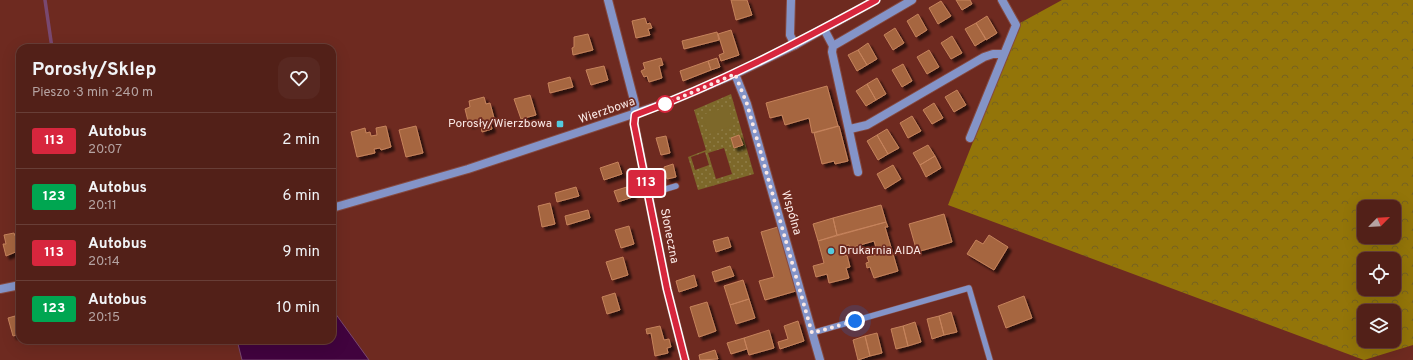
<!DOCTYPE html>
<html lang="pl">
<head>
<meta charset="utf-8">
<style>
	:root { --surface:#522018; --page:#582821; --text:#f1f3f6; --muted:#b5a3a2; --line:#683e37 }
	body { margin:0; font-family:Overpass,sans-serif; background:var(--page); color:var(--text); height:100vh; display:flex; flex-direction:column; font-size:15px; white-space:nowrap }
	* { box-sizing:border-box; margin:0 }
	p { font-size:13px; color:var(--muted) }
	.icon { flex:none; width:22px; height:22px; fill:none; stroke:currentColor; stroke-width:2; stroke-linecap:round; stroke-linejoin:round }
	.map { position:relative; flex:1; overflow:hidden }
	.panel { position:absolute; left:16px; top:44px; width:320px; height:300px; display:flex; flex-direction:column; background:var(--surface); border-radius:12px; box-shadow:0 4px 16px #0002,0 0 0 1px var(--line) }
	.panel>* { flex:none }
	.badge { padding:0 8px; border-radius:3px; font-size:14px; line-height:26px }
	.needle { width:26px; rotate:66deg }
	.controls { position:absolute; left:1357px; top:200px; display:grid; gap:8px }
	.controls a { display:grid; place-items:center; width:44px; height:44px; border-radius:8px; background:var(--surface); box-shadow:0 4px 16px #0002,0 0 0 1px var(--line); font-size:20px }
	.you { position:absolute; width:20px; height:20px; margin:-10px; border:3px solid #fff; border-radius:50%; background:#1a73e8; box-shadow:0 0 0 6px #1a73e833 }
	.map>.badge { position:absolute; translate:-50% -50%; box-shadow:0 0 0 2px #fff }
	.round { display:grid; place-items:center; flex:none; width:42px; height:42px; border-radius:12px; background:var(--page) }
	.head { display:flex; align-items:center; justify-content:space-between; height:68px; padding:0 16px }
	h1 { font-size:19px; font-weight:700; line-height:30px }
	ul { padding:0; list-style:none }
	li { display:flex; align-items:center; gap:12px; height:56px; padding:0 16px; border-top:1px solid var(--line) }
	li div { flex:1 }
	li b { display:block; font-size:15px }
	li em { font-style:normal }
	li .badge { min-width:44px; font-weight:700; text-align:center }
	.map>svg:first-child { display:block }
	.grass { fill:url(#grass-dots); fill-rule:evenodd }
	.forest { fill:url(#forest-crowns); fill-rule:evenodd }
	.garden { fill:#7d682a }
	.water { fill:#41033e; stroke:#794870 }
	.lines { fill:none; stroke-linecap:round; stroke-linejoin:round }
	.stream { stroke:#794870; stroke-width:3.5 }
	.building { fill:#a6663f; stroke:#c6835c; filter:url(#shadow) }
	.service-casing { stroke:#854940; stroke-width:7 }
	.minor-casing { stroke:#854940; stroke-width:10 }
	.tertiary-casing { stroke:#854940; stroke-width:10 }
	.service { stroke:#8494c8; stroke-width:5.5 }
	.minor { stroke:#8494c8; stroke-width:8 }
	.tertiary { stroke:#8494c8; stroke-width:8 }
	.line-casing { stroke:#fff; stroke-width:9 }
	.line { stroke:#d7263d; stroke-width:6 }
	.walk { stroke:#fbe9e6; stroke-width:4; stroke-dasharray:0 7.2 }
	.stop-dot { fill:#fff; stroke:#d7263d; stroke-width:2 }
	.poi-dot { fill:#54cade; stroke:#6e2a20; stroke-width:1.5 }
	.labels { text-anchor:middle; dominant-baseline:central; stroke-width:3.5; stroke-linejoin:round; paint-order:stroke }
	.street-label { font-size:12px; fill:#fbe9e6; stroke:#6e2a20 }
	.poi-label { font-size:12px; fill:#fbe9e6; stroke:#6e2a20; text-anchor:end }
</style>
</head>
<body>
<div class="map">
<svg width="1413" height="360" viewBox="0 0 1413 360">
	<defs>
		<pattern id="grass-dots" width="8" height="8" patternUnits="userSpaceOnUse"><rect width="8" height="8" fill="#7d682a"/><path d="M2 2h.1M6 6h.1" fill="none" stroke="#907e49" stroke-width="1.8" stroke-linecap="round"/></pattern>
		<pattern id="forest-crowns" width="20" height="18" patternUnits="userSpaceOnUse"><rect width="20" height="18" fill="#937509"/><path d="M2 6a3 3 0 1 1 6 0M12 15a3 3 0 1 1 6 0" fill="none" stroke="#766221"/></pattern>
		<filter id="shadow"><feDropShadow dx="3.5" dy="3.5" stdDeviation="1" flood-color="#0009"/></filter>
	</defs>
	<rect width="100%" height="100%" fill="#6e2a20"/>
	<!-- grass -->
	<path class="grass" d="M731,94L754,174L698,190L688,157L706,150L694,110ZM724,148L732,174L716,179L708,153ZM705,152L709,165L695,170L691,157Z"/>
	<!-- forest -->
	<path class="forest" d="M1062,0H1413V345L1364,360L948,205L1020,23ZM1364,207H1394V237H1364ZM1364,259H1394V289H1364ZM1364,311H1394V341H1364Z"/>
	<!-- garden -->
	<path class="garden" d="M728,107L734,125L709,134L702,115Z"/>
	<!-- water -->
	<path class="water" d="M335,313L369,360H242L237,340H332V314Z"/>
	<g class="lines">
		<!-- stream -->
		<path class="stream" d="M45,0L52,48"/>
	</g>
	<!-- building -->
	<path class="building" d="M731,0H747L752,15L736,20Z
		M956,0H970L972,4L962,10Z
		M941,1L951,16L938,24L929,8Z
		M918,14L927,30L916,37L907,21Z
		M987,16L997,33L986,40L976,23Z
		M645,18L647,24L650,23L652,28L648,29L650,35L636,38L632,21Z
		M976,23L986,39L975,46L965,29Z
		M895,28L904,43L893,50L884,35Z
		M731,30L739,55L721,61L719,55L724,53L718,34Z
		M717,32L719,40L684,49L682,41Z
		M588,34L593,50L573,55L572,48L574,47V37Z
		M952,36L962,53L951,59L941,43Z
		M868,43L877,59L867,65L858,50Z
		M858,50L867,65L857,71L848,55Z
		M929,50L939,67L927,74L917,57Z
		M661,58L663,65L659,66L662,78L649,82L647,76L644,77L641,71L645,69L643,63Z
		M717,58L720,67L711,70L708,61Z
		M708,61L711,70L683,81L680,71Z
		M903,64L912,81L902,87L892,70Z
		M604,66L608,80L591,85L586,70Z
		M570,77L573,87L550,93L548,83Z
		M877,78L886,94L876,100L867,84Z
		M867,84L876,100L866,106L856,91Z
		M827,86L838,126L812,133L809,118L785,125L782,115L770,118L766,103Z
		M957,90L966,105L954,112L945,97Z
		M530,95L536,115L521,119L514,99Z
		M484,97L486,104L490,103L494,118L490,120L492,129L482,132L480,122L469,125L465,109L470,107L469,101Z
		M934,103L943,118L932,124L923,110Z
		M912,116L921,131L908,138L900,123Z
		M386,126L391,147L381,150L380,148L374,149L375,153L357,157L351,132L365,128L366,133L370,132L371,136L377,135L376,128Z
		M416,126L423,153L406,157L399,130Z
		M839,126L848,161L835,164L834,161L822,164L814,133Z
		M887,129L899,148L888,154L877,135Z
		M739,135L743,145L734,148L731,138Z
		M877,135L888,154L878,160L867,141Z
		M666,136L670,153L661,155L656,138Z
		M928,145L935,156L920,165L913,153Z
		M935,156L941,168L926,177L920,165Z
		M618,162L622,174L604,180L600,168Z
		M673,164L676,177L667,179L664,167Z
		M893,165L901,179L885,189L877,174Z
		M630,186L633,197L618,202L614,191Z
		M576,187L579,196L557,202L555,193Z
		M550,203L555,224L542,227L538,206Z
		M881,205L886,222L837,235L833,218Z
		M588,210L590,218L567,225L565,216Z
		M944,214L952,242L917,252L909,224Z
		M833,218L837,235L818,241L813,224Z
		M886,222L888,227H885L898,271L874,278L870,267L867,268L866,263L869,262L867,257L878,254L874,241L850,248L849,245L841,247L843,256L847,255L850,267L846,268L849,278L829,283L827,274L816,277L813,266L824,263L818,241Z
		M629,226L634,244L621,248L615,230Z
		M778,227L796,291L765,300L759,281L774,277L761,232Z
		M14,233L15,236L20,235V254L18,251L6,256L3,244H6L4,235Z
		M989,235L1008,247L994,270L967,254L976,240L983,244Z
		M728,237L731,247L716,252L713,241Z
		M623,257L628,275L612,280L606,262Z
		M730,266L734,276L715,282L712,272Z
		M694,275L697,286L679,292L676,281Z
		M743,280L749,299L730,305L724,286Z
		M615,293L620,310L607,314L602,297Z
		M1024,296L1032,318L1006,328L998,306Z
		M749,299L755,318L736,324L730,305Z
		M707,302L716,331L699,337L690,307Z
		M951,312L957,332L944,335L939,316Z
		M15,316L16,320L20,319V334L13,336L8,318Z
		M939,316L944,335L932,339L927,319Z
		M798,321L804,341L780,349L778,342L788,339L784,326Z
		M915,322L921,342L908,346L903,326Z
		M660,326L664,340L669,339L671,347L667,348L668,353L655,356L651,333L647,334L646,329Z
		M903,326L908,346L896,349L891,329Z
		M769,330L774,348L749,355L744,338Z
		M877,333L882,353L870,356L865,336Z
		M865,336L870,356L858,360L853,340Z
		M744,338L747,349L731,354L727,343Z
		M715,350L718,359L700,360L699,355Z"/>
	<g class="lines">
		<defs>
			<path id="service" d="M649,194L676,186
				M812,333L969,288L990,360"/>
			<path id="minor" d="M608,0L635,104L634,123L667,289L685,360
				M791,0L790,35L795,45
				M824,29L833,46
				M735,74L747,104L820,360
				M850,129L867,125L984,57L993,54H1004
				M970,138L1016,25L1002,0
				M858,172L832,52L833,46L912,0"/>
			<path id="tertiary" d="M332,208L468,169L666,103L735,74L795,45L876,0
				M0,289L20,285"/>
		</defs>
		<!-- service casing -->
		<use href="#service" class="service-casing"/>
		<!-- minor casing -->
		<use href="#minor" class="minor-casing"/>
		<!-- tertiary casing -->
		<use href="#tertiary" class="tertiary-casing"/>
		<!-- service -->
		<use href="#service" class="service"/>
		<!-- minor -->
		<use href="#minor" class="minor"/>
		<!-- tertiary -->
		<use href="#tertiary" class="tertiary"/>
	</g>
	<g class="lines">
		<defs>
			<path id="line" d="M685,360L667,289L634,124L635,115C719,84 797,43 876,0"/>
		</defs>
		<!-- line casing -->
		<use href="#line" class="line-casing"/>
		<!-- line -->
		<use href="#line" class="line"/>
		<!-- walk -->
		<path class="walk" d="M665,104L735,74L747,104L812,333L855,321"/>
	</g>
	<!-- markers -->
	<circle class="stop-dot" cx="665" cy="104" r="8"/>
	<g class="poi-dot">
		<rect x="556" y="120" width="8" height="8" rx="2"/>
		<circle cx="831" cy="251" r="4"/>
	</g>
	<g class="labels">
		<!-- street labels -->
		<g class="street-label">
			<text transform="translate(607 111) rotate(-19)">Wierzbowa</text>
			<text transform="translate(791 213) rotate(74)">Wspólna</text>
			<text transform="translate(669 236) rotate(79)">Słoneczna</text>
		</g>
		<!-- poi labels -->
		<g class="poi-label">
			<text x="552" y="124">Porosły/Wierzbowa</text>
			<text x="839" y="251" text-anchor="start">Drukarnia AIDA</text>
		</g>
	</g>
</svg>
<div class="controls">
<a><svg class="needle" viewBox="-14 -14 28 28"><path d="M0-13l5 13h-10z" fill="#e53935"/><path d="M0 13l5-13h-10z" fill="#b5a3a2"/></svg></a>
<a><svg class="icon" aria-label="locate" viewBox="0 0 24 24"><circle cx="12" cy="12" r="6"/><path d="M12 2v4M12 18v4M2 12h4M18 12h4"/></svg></a>
<a><svg class="icon" aria-label="layers" viewBox="0 0 24 24"><path d="M12 4l9 5-9 5-9-5zM3 14l9 5 9-5"/></svg></a>
</div>
<div class="you" style="left:855px;top:321px"></div>
<b class="badge" style="left:646px;top:183px;background:#d7263d;color:#fff">113</b>
<section class="panel">
<div class="head"><div><h1>Porosły/Sklep</h1><p>Pieszo · 3 min · 240 m</p></div><a class="round"><svg class="icon" aria-label="heart" viewBox="0 0 24 24"><path d="M12 20l-8-8c-3-5 5-10 8-4 3-6 11-1 8 4z"/></svg></a></div>
<ul>
<li><span class="badge" style="background:#d7263d;color:#fff">113</span><div><b>Autobus</b><p>20:07</p></div><em>2 min</em></li>
<li><span class="badge" style="background:#00a651;color:#fff">123</span><div><b>Autobus</b><p>20:11</p></div><em>6 min</em></li>
<li><span class="badge" style="background:#d7263d;color:#fff">113</span><div><b>Autobus</b><p>20:14</p></div><em>9 min</em></li>
<li><span class="badge" style="background:#00a651;color:#fff">123</span><div><b>Autobus</b><p>20:15</p></div><em>10 min</em></li>
</ul>
</section>
</div>
</body>
</html>
